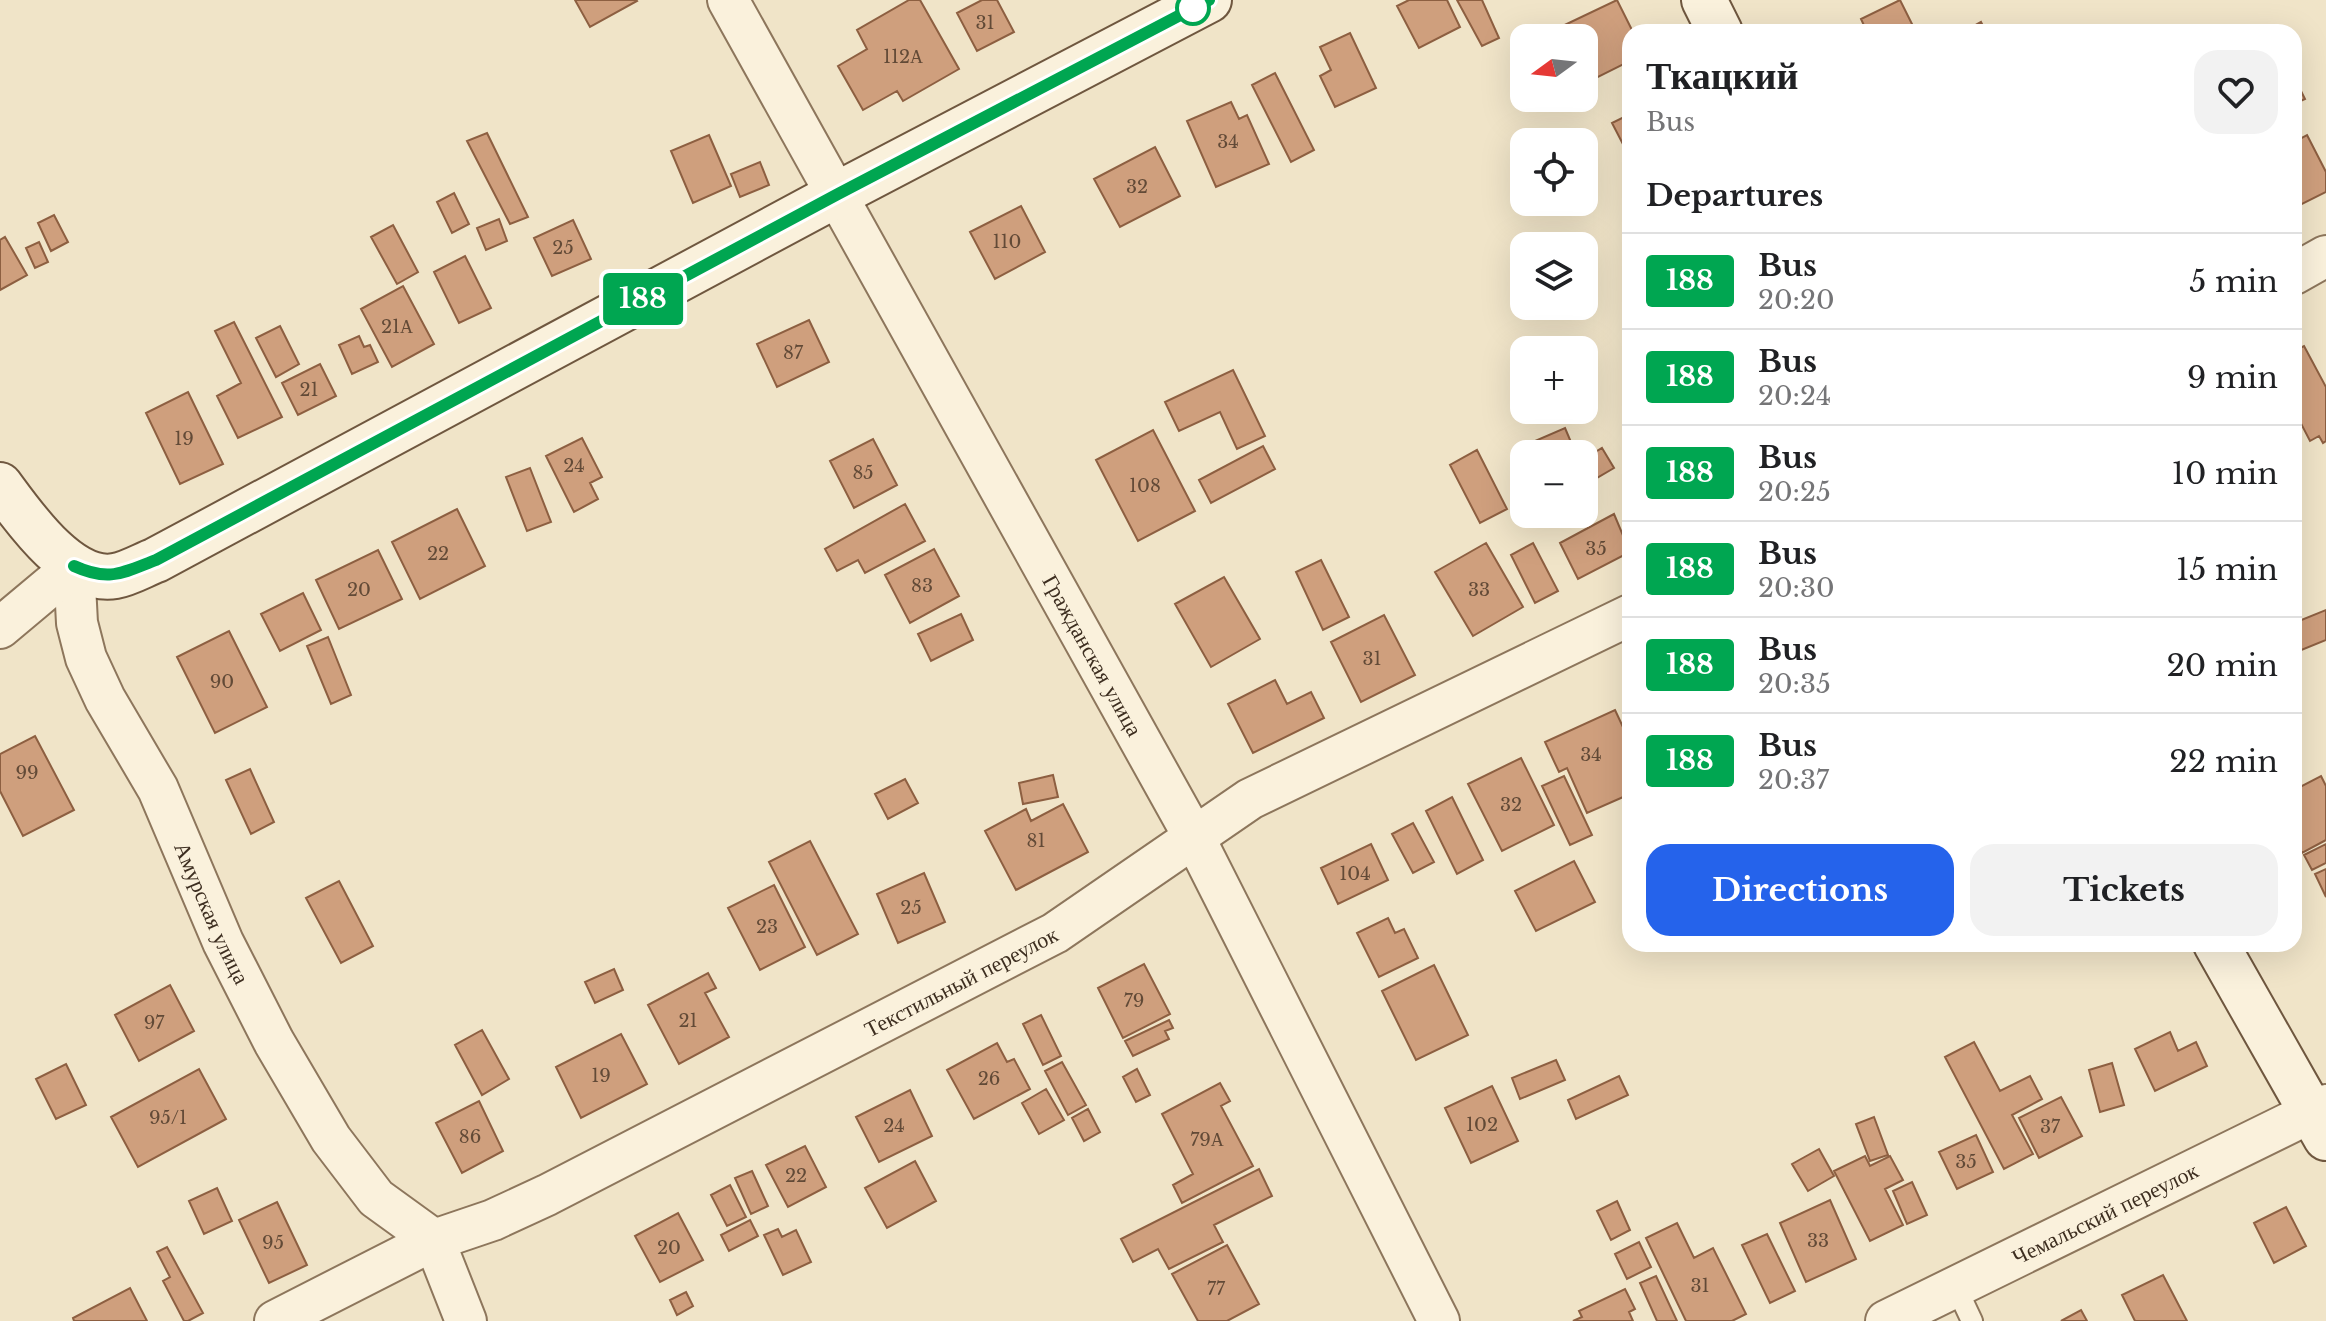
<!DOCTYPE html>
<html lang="en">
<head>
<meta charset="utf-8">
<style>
	:root { --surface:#fff; --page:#f2f2f2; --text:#202124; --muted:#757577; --line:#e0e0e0; --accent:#2563eb }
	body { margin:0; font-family:"Libre Baskerville",serif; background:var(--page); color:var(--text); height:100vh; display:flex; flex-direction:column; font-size:30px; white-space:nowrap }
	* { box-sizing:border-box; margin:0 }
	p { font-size:26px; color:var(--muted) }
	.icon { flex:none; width:44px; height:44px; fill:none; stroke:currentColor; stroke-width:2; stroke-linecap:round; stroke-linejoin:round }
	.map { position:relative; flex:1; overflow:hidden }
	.panel { position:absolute; left:1622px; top:24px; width:680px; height:928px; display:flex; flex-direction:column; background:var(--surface); border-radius:24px; box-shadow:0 8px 32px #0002 }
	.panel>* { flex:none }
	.badge { padding:0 16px; border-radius:6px; font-size:28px; line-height:52px }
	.needle { width:52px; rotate:255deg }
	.tools { position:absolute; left:1510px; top:24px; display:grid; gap:16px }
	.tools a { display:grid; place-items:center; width:88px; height:88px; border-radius:16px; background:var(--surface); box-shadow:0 8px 32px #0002; font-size:40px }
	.map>.badge { position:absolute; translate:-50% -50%; box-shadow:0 0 0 4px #fff }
	h2 { padding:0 24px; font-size:30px; line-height:72px }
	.round { display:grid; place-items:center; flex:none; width:84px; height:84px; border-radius:24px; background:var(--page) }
	.summary { display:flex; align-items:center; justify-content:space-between; height:136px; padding:0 24px }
	h1 { font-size:38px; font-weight:800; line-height:60px }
	.cta { display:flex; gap:16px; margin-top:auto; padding:16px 24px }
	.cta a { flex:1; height:92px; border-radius:24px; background:var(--accent); color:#fff; font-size:32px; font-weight:800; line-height:92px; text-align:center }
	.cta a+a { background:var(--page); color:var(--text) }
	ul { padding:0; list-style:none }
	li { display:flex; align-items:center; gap:24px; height:96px; padding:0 24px; border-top:2px solid var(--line) }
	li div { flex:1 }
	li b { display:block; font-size:30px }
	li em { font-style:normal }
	li .badge { min-width:88px; font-weight:700; text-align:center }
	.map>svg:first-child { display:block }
	.building { fill:#cf9f7d; stroke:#8d5f41; stroke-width:2 }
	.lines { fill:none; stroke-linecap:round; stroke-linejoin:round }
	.lane-casing { stroke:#8d765c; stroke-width:24 }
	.street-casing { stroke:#8d765c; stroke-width:44 }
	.secondary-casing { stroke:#6f573f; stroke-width:48 }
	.lane { stroke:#faf1dc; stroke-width:20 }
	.street { stroke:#faf1dc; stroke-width:40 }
	.secondary { stroke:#faf1dc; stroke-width:44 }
	.line-casing { stroke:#fff; stroke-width:18 }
	.line { stroke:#00a651; stroke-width:12 }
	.stop-dot { fill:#fff; stroke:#00a651; stroke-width:4 }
	.labels { text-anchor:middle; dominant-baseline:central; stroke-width:7; stroke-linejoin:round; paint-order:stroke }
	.number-label { font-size:18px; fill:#624a37 }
	.street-label { font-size:22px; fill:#3d2e20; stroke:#f7eed8 }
</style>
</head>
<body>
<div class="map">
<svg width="2326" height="1321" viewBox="0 0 2326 1321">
	<rect width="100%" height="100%" fill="#f0e4c8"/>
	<!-- building -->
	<path class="building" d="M575,0H636L637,1L590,27Z
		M909,0H920L959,69L903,101L897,91L863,110L838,66L867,49L857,30Z
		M982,0H997L1014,32L977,51L957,13Z
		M1409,0H1447L1460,27L1419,48L1397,6Z
		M1457,0H1482L1499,38L1482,46Z
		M1617,0L1633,32H1630V61L1584,84V38H1556L1552,31Z
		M1900,0L1916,32H1867L1861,19Z
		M1981,22L1986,32H1963Z
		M1350,33L1376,88L1335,107L1320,76L1331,70L1320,47Z
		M1275,73L1314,150L1291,162L1252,85Z
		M2294,77L2305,99L2294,104Z
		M1231,102L1239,119L1247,115L1269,164L1216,187L1187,121Z
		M1630,114V145L1625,148L1612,123Z
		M487,133L528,217L510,224L467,141Z
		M709,135L731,186L693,203L671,151Z
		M2307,135L2326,172V192L2294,208V142Z
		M1155,147L1180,196L1120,227L1094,179Z
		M760,162L769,185L740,197L731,174Z
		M454,193L469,224L452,233L437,202Z
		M1021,206L1045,252L995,279L970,232Z
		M54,215L68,242L51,251L38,223Z
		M499,219L507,241L486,250L477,228Z
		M573,220L591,259L552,276L534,238Z
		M393,225L418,272L397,284L371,237Z
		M5,237L27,275L0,290V240Z
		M39,242L48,262L35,268L26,248Z
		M465,256L491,308L459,323L434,272Z
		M403,286L434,344L392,367L361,309Z
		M809,320L829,362L777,387L757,344Z
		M234,322L282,417L238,438L217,396L241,383L215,331Z
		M280,326L299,364L276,377L256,338Z
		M359,336L364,347L370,345L378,362L352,374L339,345Z
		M2304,346L2326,387V441L2323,443L2319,436L2310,441L2294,410V351Z
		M320,364L336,396L298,415L282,383Z
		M1233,370L1265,436L1237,449L1220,412L1179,431L1165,402Z
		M188,392L223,464L180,484L146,413Z
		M1565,428L1576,454H1541L1535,441Z
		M1153,430L1195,511L1138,541L1096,460Z
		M582,438L602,477L590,483L598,499L574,512L546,456Z
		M873,439L897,485L854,508L830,461Z
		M1263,446L1275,469L1211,503L1199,480Z
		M1602,448L1614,468L1595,479L1584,459Z
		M1477,450L1507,509L1480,523L1450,465Z
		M530,468L551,522L527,531L506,477Z
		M905,504L925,541L865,573L858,560L837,571L825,549Z
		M457,509L485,566L420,599L392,542Z
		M1614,514L1630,552L1578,579L1560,543Z
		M1486,543L1523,607L1473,636L1435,572Z
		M1533,543L1558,591L1535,603L1511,555Z
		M934,549L959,596L910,623L885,575Z
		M378,550L402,599L339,629L316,580Z
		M1321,560L1349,617L1323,630L1296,572Z
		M1224,577L1260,639L1211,667L1175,604Z
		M303,593L321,630L280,651L261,614Z
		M2326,610V640L2294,653V623Z
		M961,614L973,640L931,661L918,634Z
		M1384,615L1415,675L1361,702L1331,642Z
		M229,631L267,707L215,733L177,657Z
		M328,637L351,695L331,704L307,646Z
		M1275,680L1287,704L1311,692L1324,718L1253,753L1228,704Z
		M1615,710L1630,742V794L1587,813L1567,768L1559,772L1545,742Z
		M35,736L74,810L23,836L0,791V754Z
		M1521,758L1554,825L1502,851L1468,784Z
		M250,769L274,822L251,834L226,780Z
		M1053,775L1058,797L1023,804L1019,783Z
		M1564,776L1592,835L1570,845L1542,786Z
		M2321,776L2326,786V840L2302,853L2294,837V790Z
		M905,779L918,803L888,819L875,794Z
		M1452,797L1483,860L1457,874L1426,811Z
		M1063,804L1088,852L1016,890L985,831L1026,809L1031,821Z
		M1413,823L1434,862L1413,873L1392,834Z
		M810,841L858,934L817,955L769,862Z
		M1371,844L1388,880L1338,904L1321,868Z
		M2326,844V863L2312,870L2304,855Z
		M1574,861L1595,902L1536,931L1515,891Z
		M2326,869V897L2315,874Z
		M924,873L945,922L898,943L877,894Z
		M339,881L373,946L341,963L306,898Z
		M774,885L805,947L760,970L728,908Z
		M1388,918L1395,933L1404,929L1418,958L1379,977L1357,933Z
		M1144,964L1170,1014L1123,1038L1098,988Z
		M1434,965L1468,1035L1416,1060L1382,991Z
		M614,969L623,990L595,1003L585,982Z
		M708,973L716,988L705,993L729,1037L679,1064L648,1005Z
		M170,985L194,1031L139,1061L115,1015Z
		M1041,1015L1061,1056L1043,1065L1023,1024Z
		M1169,1020L1173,1028L1165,1031L1169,1039L1133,1056L1125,1041Z
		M482,1030L509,1079L482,1095L455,1045Z
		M2170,1032L2178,1051L2196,1042L2207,1066L2155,1091L2135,1049Z
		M621,1034L647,1084L581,1118L556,1067Z
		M1974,1042L2000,1091L2030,1076L2042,1099L2012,1115L2033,1154L2004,1169L1945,1057Z
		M997,1043L1007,1062L1014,1059L1030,1089L974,1119L947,1070Z
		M1556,1060L1565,1080L1520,1099L1512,1078Z
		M1062,1062L1086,1105L1068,1115L1045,1071Z
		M2112,1063L2124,1105L2100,1112L2089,1070Z
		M66,1064L86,1105L56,1119L36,1079Z
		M199,1069L226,1119L138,1167L111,1117Z
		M1137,1069L1150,1095L1136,1102L1123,1077Z
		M1619,1076L1628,1095L1576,1119L1568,1100Z
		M1220,1083L1230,1101L1221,1106L1253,1166L1182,1203L1173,1185L1193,1174L1162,1114Z
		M1492,1086L1518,1141L1471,1163L1445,1108Z
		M1046,1089L1064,1120L1039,1134L1022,1103Z
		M910,1090L932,1136L879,1162L856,1117Z
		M2061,1097L2082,1136L2039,1158L2019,1118Z
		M479,1101L503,1151L462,1173L436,1123Z
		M1088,1109L1100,1132L1084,1141L1072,1118Z
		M1874,1117L1888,1155L1870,1161L1856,1124Z
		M1976,1135L1993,1172L1957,1189L1939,1152Z
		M805,1146L826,1187L788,1207L766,1165Z
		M1819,1149L1834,1176L1808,1191L1792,1164Z
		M1865,1156L1870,1166L1890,1156L1903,1180L1885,1189L1903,1225L1870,1241L1834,1171Z
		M915,1161L936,1201L887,1228L865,1188Z
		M1259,1169L1272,1196L1214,1225L1223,1242L1169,1269L1158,1249L1133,1262L1121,1239Z
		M752,1171L768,1206L751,1214L735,1178Z
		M1912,1182L1927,1215L1907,1224L1893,1191Z
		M730,1185L746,1217L727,1226L711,1195Z
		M217,1188L232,1221L204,1234L189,1201Z
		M1830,1200L1856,1259L1806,1282L1780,1223Z
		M1617,1201L1630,1230L1611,1240L1597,1211Z
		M277,1202L307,1265L269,1283L239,1220Z
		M2286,1207L2306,1246L2274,1263L2254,1223Z
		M678,1213L703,1260L660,1282L635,1236Z
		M750,1220L758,1236L729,1251L721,1235Z
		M1677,1223L1694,1258L1713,1248L1746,1314L1732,1321H1686L1646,1238Z
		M778,1229L782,1237L796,1230L811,1262L783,1275L764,1235Z
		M1767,1234L1795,1291L1770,1303L1742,1245Z
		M1639,1242L1651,1267L1627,1279L1615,1254Z
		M1227,1245L1259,1304L1227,1321H1198L1172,1274Z
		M167,1247L203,1313L188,1321H184L163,1281L170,1277L157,1252Z
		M2163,1275L2187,1321H2135L2122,1295Z
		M1656,1276L1677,1321H1657L1640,1283Z
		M130,1288L147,1321H74L73,1318Z
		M1625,1289L1635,1309L1629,1312L1633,1321H1573L1582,1317L1579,1311Z
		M686,1292L693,1306L677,1315L670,1300Z
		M2081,1310L2087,1321H2061Z"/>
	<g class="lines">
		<defs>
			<path id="lane" d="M1956,1287L1972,1321"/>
			<g id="street">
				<path id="s1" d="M728,0L1194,837L1439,1321"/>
				<path d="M2294,274L2326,256"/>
				<path id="s2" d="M74,566L77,623L86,658L105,699L158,789L223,942L274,1042L331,1139L376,1198L434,1240L466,1321"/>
				<path d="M0,628L74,566"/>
				<path id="s3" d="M275,1321L434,1240L493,1220L547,1195L1055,933L1250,799L1630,615"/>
				<path id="s4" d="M1886,1321L2326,1105"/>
			</g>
			<path id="secondary" d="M1704,0L1720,32
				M0,485C23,516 69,584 115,576C128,574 143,565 156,560L838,194L1209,0
				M2216,944L2326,1138"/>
		</defs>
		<!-- lane casing -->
		<use href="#lane" class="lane-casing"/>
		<!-- street casing -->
		<use href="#street" class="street-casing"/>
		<!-- secondary casing -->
		<use href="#secondary" class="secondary-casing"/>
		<!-- lane -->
		<use href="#lane" class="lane"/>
		<!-- street -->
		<use href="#street" class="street"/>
		<!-- secondary -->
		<use href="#secondary" class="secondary"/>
	</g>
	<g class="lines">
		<defs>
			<path id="line" d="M74,566C109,582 122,573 156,560L838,194L1209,0"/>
		</defs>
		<!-- line casing -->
		<use href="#line" class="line-casing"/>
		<!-- line -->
		<use href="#line" class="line"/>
	</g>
	<!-- markers -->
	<circle class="stop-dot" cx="1193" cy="8" r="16"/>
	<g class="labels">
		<!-- number labels -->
		<g class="number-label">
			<text x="985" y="23">31</text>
			<text x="903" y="57">112А</text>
			<text x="1228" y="142">34</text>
			<text x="1137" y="187">32</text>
			<text x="1007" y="242">110</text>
			<text x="563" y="248">25</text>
			<text x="397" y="327">21А</text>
			<text x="793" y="353">87</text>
			<text x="309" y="390">21</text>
			<text x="184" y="439">19</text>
			<text x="574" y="466">24</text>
			<text x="863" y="473">85</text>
			<text x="1145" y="486">108</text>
			<text x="1596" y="549">35</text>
			<text x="438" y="554">22</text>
			<text x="922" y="586">83</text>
			<text x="359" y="590">20</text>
			<text x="1479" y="590">33</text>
			<text x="1372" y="659">31</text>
			<text x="222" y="682">90</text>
			<text x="1591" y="755">34</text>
			<text x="27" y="773">99</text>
			<text x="1511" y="805">32</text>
			<text x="1036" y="841">81</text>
			<text x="1355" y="874">104</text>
			<text x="911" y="908">25</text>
			<text x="767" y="927">23</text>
			<text x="1134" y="1001">79</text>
			<text x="688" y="1021">21</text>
			<text x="154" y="1023">97</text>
			<text x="601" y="1076">19</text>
			<text x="989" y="1079">26</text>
			<text x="168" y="1118">95/1</text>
			<text x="1482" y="1125">102</text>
			<text x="894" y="1126">24</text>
			<text x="2050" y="1127">37</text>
			<text x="470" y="1137">86</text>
			<text x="1207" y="1140">79А</text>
			<text x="1966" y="1162">35</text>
			<text x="796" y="1176">22</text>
			<text x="1818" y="1241">33</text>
			<text x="273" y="1243">95</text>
			<text x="669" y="1248">20</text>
			<text x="1700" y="1286">31</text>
			<text x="1216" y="1289">77</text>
		</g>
		<!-- street labels -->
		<g class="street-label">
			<text stroke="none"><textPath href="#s1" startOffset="750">Гражданская улица</textPath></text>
			<text stroke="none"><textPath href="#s2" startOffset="378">Амурская улица</textPath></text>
			<text stroke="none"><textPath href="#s3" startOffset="766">Текстильный переулок</textPath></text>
			<text stroke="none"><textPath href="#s4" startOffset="244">Чемальский переулок</textPath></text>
		</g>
	</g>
</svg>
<div class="tools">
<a><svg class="needle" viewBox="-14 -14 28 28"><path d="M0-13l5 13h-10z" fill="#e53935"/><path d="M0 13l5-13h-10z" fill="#757577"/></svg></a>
<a><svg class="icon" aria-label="locate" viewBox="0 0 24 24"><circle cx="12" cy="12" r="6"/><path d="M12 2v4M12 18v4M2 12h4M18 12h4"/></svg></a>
<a><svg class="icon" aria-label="layers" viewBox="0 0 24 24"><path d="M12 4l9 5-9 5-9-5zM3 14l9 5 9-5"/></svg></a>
<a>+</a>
<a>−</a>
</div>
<b class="badge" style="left:643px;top:299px;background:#00a651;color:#fff">188</b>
<section class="panel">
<div class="summary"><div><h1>Ткацкий</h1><p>Bus</p></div><a class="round"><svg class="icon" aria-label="heart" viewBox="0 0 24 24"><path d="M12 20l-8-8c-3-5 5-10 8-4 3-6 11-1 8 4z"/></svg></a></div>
<h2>Departures</h2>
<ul>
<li><span class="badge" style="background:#00a651;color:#fff">188</span><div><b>Bus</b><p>20:20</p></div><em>5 min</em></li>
<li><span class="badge" style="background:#00a651;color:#fff">188</span><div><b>Bus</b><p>20:24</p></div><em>9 min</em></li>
<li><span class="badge" style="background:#00a651;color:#fff">188</span><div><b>Bus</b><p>20:25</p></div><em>10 min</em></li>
<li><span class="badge" style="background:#00a651;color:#fff">188</span><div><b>Bus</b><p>20:30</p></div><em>15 min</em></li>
<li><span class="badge" style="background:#00a651;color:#fff">188</span><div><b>Bus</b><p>20:35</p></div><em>20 min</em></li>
<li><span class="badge" style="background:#00a651;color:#fff">188</span><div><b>Bus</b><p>20:37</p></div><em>22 min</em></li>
</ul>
<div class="cta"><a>Directions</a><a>Tickets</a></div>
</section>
</div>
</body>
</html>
